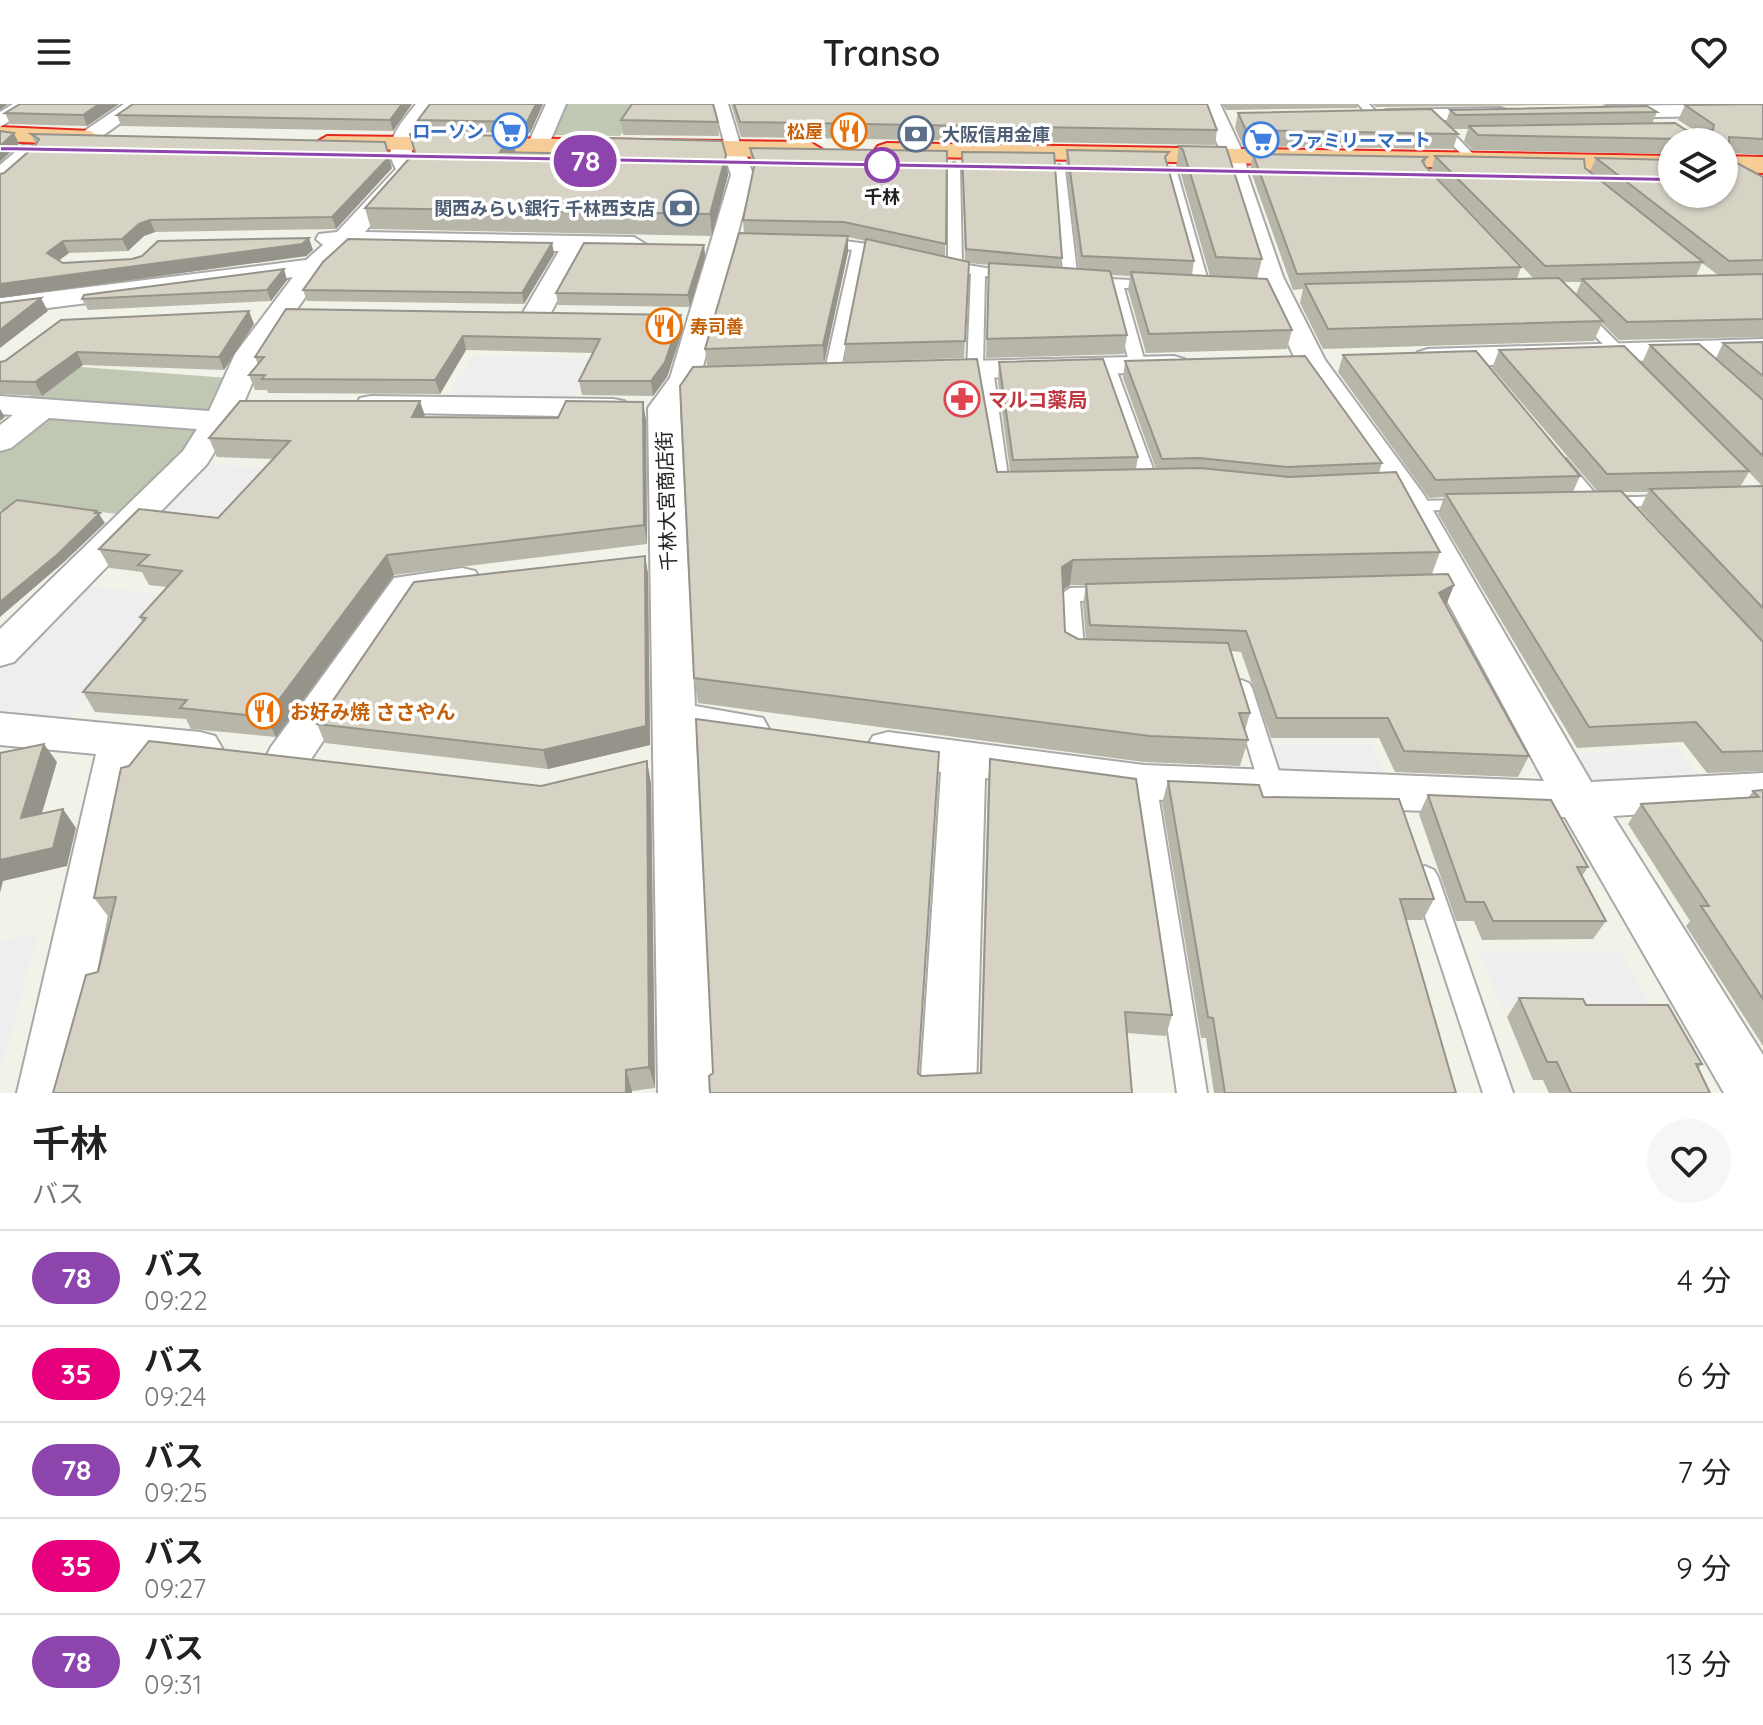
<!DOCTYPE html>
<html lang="ja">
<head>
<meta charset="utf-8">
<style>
	:root { --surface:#fff; --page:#f6f6f6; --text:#222; --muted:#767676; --line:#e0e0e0 }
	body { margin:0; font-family:Quicksand,"Noto Sans JP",sans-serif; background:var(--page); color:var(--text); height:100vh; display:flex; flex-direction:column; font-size:30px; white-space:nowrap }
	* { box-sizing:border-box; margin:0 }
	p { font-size:26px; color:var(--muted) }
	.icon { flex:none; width:44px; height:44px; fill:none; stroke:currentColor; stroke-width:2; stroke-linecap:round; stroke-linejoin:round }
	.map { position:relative; height:989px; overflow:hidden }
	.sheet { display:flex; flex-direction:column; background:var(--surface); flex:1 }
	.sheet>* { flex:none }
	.badge { padding:0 16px; border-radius:26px; font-size:28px; line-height:52px }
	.fabs { position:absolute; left:1658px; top:24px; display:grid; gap:16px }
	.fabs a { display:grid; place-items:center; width:80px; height:80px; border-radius:50%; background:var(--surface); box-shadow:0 2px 6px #0004; font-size:40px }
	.map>.badge { position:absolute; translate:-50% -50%; box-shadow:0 0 0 4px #fff }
	.round { display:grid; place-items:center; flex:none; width:84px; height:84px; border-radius:42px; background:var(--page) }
	.overview { display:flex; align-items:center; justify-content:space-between; height:136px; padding:0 32px }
	h1 { font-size:38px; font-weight:600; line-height:60px }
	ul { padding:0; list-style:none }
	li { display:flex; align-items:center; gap:24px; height:96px; padding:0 32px; border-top:2px solid var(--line) }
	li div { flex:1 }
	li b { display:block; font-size:30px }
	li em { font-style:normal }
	li .badge { min-width:88px; font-weight:700; text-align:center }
	header { display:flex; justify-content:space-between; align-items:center; height:104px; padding:0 32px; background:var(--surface); font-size:36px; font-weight:600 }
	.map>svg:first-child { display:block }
	.construction { fill:#c0c8b3 }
	.parking { fill:#eee }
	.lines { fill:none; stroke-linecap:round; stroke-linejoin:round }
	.service-casing { stroke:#a9a9a9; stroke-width:4 }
	.pedestrian-casing { stroke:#a9a9a9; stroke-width:4 }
	.minor-casing { stroke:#a9a9a9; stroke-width:4 }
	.trunk-casing { stroke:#e7261f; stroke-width:4 }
	.service { fill:#fff; fill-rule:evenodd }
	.pedestrian { fill:#fff; fill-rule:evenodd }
	.minor { fill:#fff; fill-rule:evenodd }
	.trunk { fill:#f6cc97; fill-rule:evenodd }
	.wall { fill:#b8b5a9; fill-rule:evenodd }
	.shaded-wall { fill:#96948a }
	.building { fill:#d6d3c5; stroke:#96948a; stroke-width:2 }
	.line { fill:#8e44ad; stroke:#fff; stroke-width:2 }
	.stop-dot { fill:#fff; stroke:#8e44ad; stroke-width:4 }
	.labels { text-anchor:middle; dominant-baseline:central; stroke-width:7; stroke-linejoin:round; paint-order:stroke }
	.far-shop-label { font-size:18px; font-weight:bold; fill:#366cbe; stroke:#fff; text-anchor:end }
	.far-food-label { font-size:18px; font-weight:bold; fill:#c56008; stroke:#fff; text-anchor:end }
	.far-service-label { font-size:18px; font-weight:bold; fill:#4e5e75; stroke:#fff; text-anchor:start }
	.far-stop-label { font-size:18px; font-weight:bold; fill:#222; stroke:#fff }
	.health-label { font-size:20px; font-weight:bold; fill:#be3a42; stroke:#fff; text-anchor:start }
	.street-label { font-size:20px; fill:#222; stroke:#fff }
	.food-label { font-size:20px; font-weight:bold; fill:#c56008; stroke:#fff; text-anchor:start }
</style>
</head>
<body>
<header><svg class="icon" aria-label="menu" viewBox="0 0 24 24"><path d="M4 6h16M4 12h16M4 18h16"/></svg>Transo<svg class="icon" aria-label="heart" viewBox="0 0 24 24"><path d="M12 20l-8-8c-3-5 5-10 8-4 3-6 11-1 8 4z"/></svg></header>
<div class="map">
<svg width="1763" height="989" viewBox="0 0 1763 989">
	<rect width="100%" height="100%" fill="#f2f3e8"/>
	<!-- construction -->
	<path class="construction" d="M565,0H638L620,32L549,31Z
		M68,262L229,274L211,310L25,296Z
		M43,309L206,320L182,349L117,410L28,399L16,408L0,406V344Z"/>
	<!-- parking -->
	<path class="parking" d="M472,252L591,254L572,298L446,295Z
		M208,360L280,364L231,422L155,416Z
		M86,482L181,492L70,614L0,606V568Z
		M1371,640L1386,672L1284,674L1272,641Z
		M1677,643L1701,674L1612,680L1582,671L1568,651Z
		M38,829L0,970V837Z
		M1479,848H1621L1652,905H1503Z"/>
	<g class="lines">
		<defs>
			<path id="service" d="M1358,0H1369L1380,12L1371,14Z
				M1433,17H1441L1480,57V61H1472L1433,21Z
				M954,59L960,63L962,160L1015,169L1022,173L1015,177L985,172L983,261L993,265L1009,380L1017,385L1008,390L995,389L992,385L978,270L967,266L971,170L937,161L948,158V63Z
				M1059,61L1065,65L1078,177L1071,181L1064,177L1053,65Z
				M1171,64L1177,68L1210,184L1208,187L1196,184L1165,68Z
				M822,134L890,143L897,147L890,151L864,148L840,270L832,275L824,270L852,146L817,141L815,138Z
				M1087,174L1154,177L1161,181L1154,185L1124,184L1146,262L1143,265L1138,267L1130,262L1110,183L1082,181V175Z
				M1581,206L1586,207L1634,255V261H1624L1576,213L1574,210Z
				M1107,257L1115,262L1159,381L1156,385L1150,386L1141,381L1099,262Z
				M1560,354L1566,355L1599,394L1669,392L1678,397L1669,402L1587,403L1551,359Z
				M1469,396L1475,397L1478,401L1475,405L1413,407L1404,402L1413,397Z
				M1109,483L1119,490L1116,495L1080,497L1084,544L1094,551L1083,558L1067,556L1063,551L1060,491L1070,484Z
				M1241,576L1249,579L1252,584L1284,683L1280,689L1272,692L1264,689L1260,683L1230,584L1233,579Z
				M1144,669L1152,672L1156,678L1207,989H1177L1132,678L1136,672Z
				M1425,762L1434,766L1438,773L1513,989H1483L1412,773L1416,766Z"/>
			<path id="pedestrian" d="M714,0H728L742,46L740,49L726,46Z"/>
			<path id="minor" d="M13,0H37L0,23V8Z
				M124,0H147L94,38H80L76,34L80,30Z
				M416,0H436C421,22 402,40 418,66L365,128L634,133L647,141L634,149L584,148L549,212L545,218H525L521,212L559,147L350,143L324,167L264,251L242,303L207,360L14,558L0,562V525L183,347L197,325L49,314L11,344L0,347V321L13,311L0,310V292L209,307L235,250L293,173L0,210V194L306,156L323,141L316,135L319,130L337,128L396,65C381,40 400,20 416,0Z
				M546,0H566L546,47H530L527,42Z
				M1200,0H1220L1246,55L1247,69L1283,173L1325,256L1424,391L1591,678L1763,669V703L1613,712L1763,951V989H1724L1565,713L1144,695L985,674L976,989H920L941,668L873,656L866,644L873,632L888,628L1144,661L1544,677L1390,391L1296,257L1257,173L1225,69L1224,55Z
				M1763,0V11L1606,14L1596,8L1606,2Z
				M1500,4L1507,6L1510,10L1507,14L1386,18L1376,12L1386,6Z
				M734,40L745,46L753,71L700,274L680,304L695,602L763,614L769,625L763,636L748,641L696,633L714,989H658L648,304L670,274L731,71L723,46Z
				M30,41L41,47L38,52L8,78L0,80V61L22,42Z
				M1763,235V253L1428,263L1418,260L1413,254L1418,248L1428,245Z
				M1174,252L1184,255L1189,261L1184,267L928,276L918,273L913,267L918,261L928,258Z
				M371,292L613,295L624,297L629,304L624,311L613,313L360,308L356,301L360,294Z
				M462,464L475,467L481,476L475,485L419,494L303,667L287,672L271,667L265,655L271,643L394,474Z
				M0,609L200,628L215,632L222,644L215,656L200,660L139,654L73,989H17L96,650L0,641Z"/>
			<path id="trunk" d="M0,23L90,27L102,34L90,41L0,37Z
				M327,32L810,38L823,46L810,54L318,44L315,39Z
				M887,39L1672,52V68L878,52L874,47L878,42Z
				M1724,52L1763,53V69L1724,68Z"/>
		</defs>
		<!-- service casing -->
		<use href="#service" class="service-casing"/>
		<!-- pedestrian casing -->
		<use href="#pedestrian" class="pedestrian-casing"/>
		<!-- minor casing -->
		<use href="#minor" class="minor-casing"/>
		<!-- trunk casing -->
		<use href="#trunk" class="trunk-casing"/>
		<!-- service -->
		<use href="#service" class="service"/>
		<!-- pedestrian -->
		<use href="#pedestrian" class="pedestrian"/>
		<!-- minor -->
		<use href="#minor" class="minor"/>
		<!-- trunk -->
		<use href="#trunk" class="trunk"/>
	</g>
	<!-- wall -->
	<path class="wall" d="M119,0L87,22L10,20L5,9Z
		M412,0L393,27L121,22L117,11Z
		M430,0H543L530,29L421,27L418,16Z
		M731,0H1207L1217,26L1215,41L741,33Z
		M1222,0H1358L1357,4L1226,6Z
		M1372,0H1616L1376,3Z
		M1763,0V51L1729,49V55L1763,73V233L1619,236L1602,219L1594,237L1323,245L1300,199L1303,185L1293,186L1250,65L1253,50L1427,53L1425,61L1521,163L1517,175H1534L1431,67L1435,52L1585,64L1590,68L1596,54L1672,90L1724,38H1672V50L1473,46L1464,37L1468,25H1453L1458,30L1453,45L1243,42L1235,24L1238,9L1446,18L1450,6L1657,8L1652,20L1686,26H1694L1678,16L1685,1ZM1702,159L1718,171L1696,172ZM1564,178H1581L1576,190Z
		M621,16L718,18L719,32L623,31Z
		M31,30L392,64L336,125L155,128L144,132L128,147L69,149L59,156L63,159L313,146L306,152L0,194V70L4,69L35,42L36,41Z
		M1179,42L1226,43L1262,155L1257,175L1292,226L1287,245L1146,249L1128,186L1130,172L1111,171L1127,231L1124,250L986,254L989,161L969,159L964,254L845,258V240L866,137L848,133V148L824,259L707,262L705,245L744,129L743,116L754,65L751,57L750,44L947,47L945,152L965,157L962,48L1062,154L1061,164L1079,165L1066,62L1067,46L1167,61L1194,157L1192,171L1210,172L1180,67L1176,64Z
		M515,48L726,51L728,71L712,132L371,125L365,104Z
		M552,139L554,150L524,200L307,197L303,186Z
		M704,141L705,153L690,203L558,201L556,189Z
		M287,176L271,197L88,206L82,195Z
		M286,205L683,225L667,273L653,292L582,291L579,277L593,249L466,246L440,290L268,289L267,286H255L249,271L258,260L255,253Z
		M254,220L224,266L83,261L42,292L0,290V258Z
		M1763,238V667L1707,669L1683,638L1577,644L1438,410L1444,393L1429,394L1338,268L1343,251L1580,372L1573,388L1597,387L1492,264L1499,246L1642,259L1650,241L1716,254L1723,239ZM1749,368L1762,382L1740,383ZM1623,388H1648L1640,405L1733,506Z
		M1125,257L1382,359L1379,369L1440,448L1432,470L1454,481L1446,501L1529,652L1518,673L1395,668L1379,634H1271L1241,548L1231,547L1250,609L1245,627L1248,636L1240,662L1144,658L698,599L694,574L997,368L1010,367L998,278L999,258L1138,353L1136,365H1156L1123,274ZM1070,481H1086L1083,500L1086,536L1078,535L1065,528L1063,486Z
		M425,313L646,316L647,440L394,471L276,633L191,625L186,615L95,608L83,588L142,518L140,513L167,483L149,481L142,468L110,464L99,445L218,414L273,355L217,353L209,334Z
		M645,452L648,470L650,641L548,665L325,639L317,620Z
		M990,655L1172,911L1166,932L1127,929L1132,989H710L921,972L980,969L988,676Z
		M647,657L651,680L655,984L632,987L98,868L111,816L94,794Z
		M1168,677L1263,693L1434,795L1423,816H1406L1456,989H1214L1206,934H1201L1162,699Z
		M1763,686V942L1686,822L1690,817L1628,720L1641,700L1748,694L1753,687Z
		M1428,691L1588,763L1582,772L1606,817L1593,835L1482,836L1474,817H1456L1419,710Z
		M1519,894L1586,901L1702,960L1698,965L1710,989H1549L1543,976H1533L1507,913Z"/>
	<!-- shaded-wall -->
	<path class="shaded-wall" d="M0,0H8L0,6Z
		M99,0H119L87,22L83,11Z
		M402,0H412L393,27L390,16Z
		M536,0H543L530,29L527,18Z
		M14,29L19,40L0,58V42Z
		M512,32L516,52L500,48Z
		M726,51L728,71L712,132L710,110Z
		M389,53L392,64L336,125L332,113Z
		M150,116L155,128L144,132L128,147L122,135L139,120Z
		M848,132V148L824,259L823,241Z
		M309,134L313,146L306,152L0,194V180Z
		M63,137L69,149L53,161L47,149Z
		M552,139L554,150L524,200L522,189Z
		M704,141L705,153L690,203L688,191Z
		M284,165L287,176L271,197L267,186Z
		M41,194L48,207L0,244V226Z
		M249,207L254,220L224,266L219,253Z
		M681,211L683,225L667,273L653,292L651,277Z
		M463,232L466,246L440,290L435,276Z
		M77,248L83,261L42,292L35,278Z
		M420,297L426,315L412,313Z
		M643,298L646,316L647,440L644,421Z
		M0,305L5,313L0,317Z
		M97,407L105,419L63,459L0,513V498Z
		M387,451L394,471L276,633L266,613Z
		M645,452L648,470L650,641L548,665L543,646Z
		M1073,456L1070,481L1058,489L1062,463Z
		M1454,481L1446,501L1439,489Z
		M44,640L57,658L35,733L21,714Z
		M647,657L651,680L655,984L649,963Z
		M63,705L76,724L67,762L3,777L0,789V756Z
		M626,966L632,987V989H626Z"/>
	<!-- building -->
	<path class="building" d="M20,0H99L83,11L5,9Z
		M133,0H402L390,16L117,11Z
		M430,0H536L527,18L418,16Z
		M632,0H713L718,18L621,16Z
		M734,0H1207L1217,26L740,18Z
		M1763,0V35L1729,33V55L1763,73V156L1729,157L1596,54L1672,56V90H1724V38H1680L1681,35L1478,31L1469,22L1675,19L1686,26H1713L1714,21L1685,1Z
		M1647,2L1657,8L1456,11L1450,6Z
		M1431,5L1458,30L1246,26L1238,9Z
		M0,27L14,29L0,42Z
		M31,30L385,38L389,53L332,113L150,116L139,120L122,135L63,137L47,149L63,159L132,155L142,152L158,137L309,134L302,140L0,180V70L4,69L35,42L39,35Z
		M410,30L512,32L500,48L596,50L606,34L722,37L726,51L710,110L365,104L415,48Z
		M1179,42L1226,43L1262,155L1216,153L1183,46Z
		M750,44L947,47L946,140L844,118L743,116L755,58Z
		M1067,46L1169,48L1165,53L1194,157L1082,152Z
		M962,48L1054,49L1062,154L966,145Z
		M1253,50L1427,53L1422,57L1425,62L1521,163L1297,170Z
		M1435,52L1584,55L1585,64L1703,158L1545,162Z
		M739,129L848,132L823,241L705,245Z
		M348,135L552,139L522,189L303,186L323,158Z
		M866,135L969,158L965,237L845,240Z
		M584,139L704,141L688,191L556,189Z
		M989,159L1110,167L1127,231L987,235Z
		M284,165L267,186L82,195L84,191Z
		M1131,168L1267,175L1292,226L1149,230Z
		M1763,170V215L1627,218L1582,175Z
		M1559,174L1603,217L1328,225L1305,180Z
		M41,194L0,226V199Z
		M286,205L681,211L665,258L651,277H579L600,235L463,232L435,276L262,275L265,271H249L264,253H255Z
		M249,207L219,253L77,248L35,278L0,277V258L5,257L61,216Z
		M1763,238V272L1723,239Z
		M1699,240L1763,296V352L1650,241Z
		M1624,242L1749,367L1607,370L1499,246Z
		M1476,247L1580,372L1436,376L1343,251Z
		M1305,252L1382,359L1287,363L1199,354L1162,355L1125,257Z
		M977,255L997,368L1200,364L1289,373L1396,368L1440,448L1073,456L1062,463L1065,528L1078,535L1228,539L1250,609H1239L1248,636L1150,632L694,574L680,282L693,263Z
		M1103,255L1138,353L1013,356L999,258Z
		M240,297H420L412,313L558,314L566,297L643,298L644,421L387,451L266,613L180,604L187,596L83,588L146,514L140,513L182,467L138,461L149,451L99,445L139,405L218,414L290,337L209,334Z
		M1763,382V504L1650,385Z
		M1621,387L1763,538V647L1722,648L1696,618L1589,623L1446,390Z
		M17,396L97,407L95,409H100L58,450L0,498V409Z
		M645,452L646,622L543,646L317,620L414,478Z
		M1448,470L1454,481L1439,489L1529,652L1404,647L1388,614H1277L1246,527L1090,521L1086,480Z
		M696,615L939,648L918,969L921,972L981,969L990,655L1136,675L1172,911L1125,908L1132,989H710L709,972L713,969Z
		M149,637L541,682L647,657L649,963L626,966V989H53L86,871L98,868L116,793L94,794L121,664L129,662Z
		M44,640L21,714L63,705L53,744L0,756V649Z
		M1168,677L1259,681L1263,693L1399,695L1434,795H1400L1456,989H1225L1213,914L1208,913Z
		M1763,686V895L1701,802H1709L1641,700L1759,693L1753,687Z
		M1428,691L1551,696L1588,763H1577L1606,817H1493L1484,798H1466Z
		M1519,894L1583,895L1586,901H1668L1702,960H1696L1710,989H1571L1557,958H1547Z"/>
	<!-- line -->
	<path class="line" d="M0,42L1672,73L1677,76L1672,78L0,47Z"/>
	<!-- icons -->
	<defs>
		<symbol id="supermarket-ring" viewBox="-11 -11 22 22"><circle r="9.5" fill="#fff" stroke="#3f7fe0" stroke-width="1.5"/><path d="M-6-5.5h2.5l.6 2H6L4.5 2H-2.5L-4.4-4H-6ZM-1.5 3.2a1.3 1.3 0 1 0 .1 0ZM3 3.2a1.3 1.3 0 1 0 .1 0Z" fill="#3f7fe0"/></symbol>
		<symbol id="restaurant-ring" viewBox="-11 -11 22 22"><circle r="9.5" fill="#fff" stroke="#e8710a" stroke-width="1.5"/><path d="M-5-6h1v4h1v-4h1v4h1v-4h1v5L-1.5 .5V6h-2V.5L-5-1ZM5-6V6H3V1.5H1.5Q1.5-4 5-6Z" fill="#e8710a"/></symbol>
		<symbol id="bank-ring" viewBox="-11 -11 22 22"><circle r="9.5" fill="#fff" stroke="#5c6f8a" stroke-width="1.5"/><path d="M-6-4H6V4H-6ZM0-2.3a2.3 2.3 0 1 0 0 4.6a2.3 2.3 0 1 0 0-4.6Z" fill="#5c6f8a"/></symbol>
		<symbol id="pharmacy-ring" viewBox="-11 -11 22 22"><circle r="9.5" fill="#fff" stroke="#e0444e" stroke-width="1.5"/><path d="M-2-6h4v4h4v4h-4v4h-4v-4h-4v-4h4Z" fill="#e0444e"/></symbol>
	</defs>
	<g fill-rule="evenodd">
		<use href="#supermarket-ring" x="490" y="7" width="40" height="40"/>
		<use href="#restaurant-ring" x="829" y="7" width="40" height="40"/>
		<use href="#bank-ring" x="896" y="10" width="40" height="40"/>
		<use href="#supermarket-ring" x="1241" y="16" width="40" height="40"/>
		<use href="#bank-ring" x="661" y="84" width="40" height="40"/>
		<use href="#restaurant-ring" x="644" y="202" width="40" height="40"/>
		<use href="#pharmacy-ring" x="942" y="275" width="40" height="40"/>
		<use href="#restaurant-ring" x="244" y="587" width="40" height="40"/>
	</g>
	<!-- markers -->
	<circle class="stop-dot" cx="882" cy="61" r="16"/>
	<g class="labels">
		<!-- far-shop labels -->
		<g class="far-shop-label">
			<text x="484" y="27">ローソン</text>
			<text x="1287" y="36" text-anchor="start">ファミリーマート</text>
		</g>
		<!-- far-food labels -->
		<g class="far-food-label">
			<text x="823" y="27">松屋</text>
			<text x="690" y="222" text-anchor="start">寿司善</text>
		</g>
		<!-- far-service labels -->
		<g class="far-service-label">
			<text x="942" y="30">大阪信用金庫</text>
			<text x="655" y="104" text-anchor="end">関西みらい銀行 千林西支店</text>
		</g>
		<!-- far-stop labels -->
		<g class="far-stop-label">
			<text x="882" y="92">千林</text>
		</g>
		<!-- health labels -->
		<g class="health-label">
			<text x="988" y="295">マルコ薬局</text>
		</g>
		<!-- street labels -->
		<g class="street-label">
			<text transform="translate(666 397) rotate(-92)">千林大宮商店街</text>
		</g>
		<!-- food labels -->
		<g class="food-label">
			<text x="290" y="607">お好み焼 ささやん</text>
		</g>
	</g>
</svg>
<div class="fabs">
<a><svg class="icon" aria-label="layers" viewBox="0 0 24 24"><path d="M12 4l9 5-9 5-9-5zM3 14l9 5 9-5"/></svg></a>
</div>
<b class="badge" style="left:585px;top:57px;background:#8e44ad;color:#fff">78</b>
</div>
<section class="sheet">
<div class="overview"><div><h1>千林</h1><p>バス</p></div><a class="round"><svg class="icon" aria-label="heart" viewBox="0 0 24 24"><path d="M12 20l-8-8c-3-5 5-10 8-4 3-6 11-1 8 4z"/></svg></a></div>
<ul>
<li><span class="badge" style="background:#8e44ad;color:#fff">78</span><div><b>バス</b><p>09:22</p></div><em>4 分</em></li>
<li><span class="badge" style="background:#e6007e;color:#fff">35</span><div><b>バス</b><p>09:24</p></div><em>6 分</em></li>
<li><span class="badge" style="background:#8e44ad;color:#fff">78</span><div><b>バス</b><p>09:25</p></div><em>7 分</em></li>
<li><span class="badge" style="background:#e6007e;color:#fff">35</span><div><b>バス</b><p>09:27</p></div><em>9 分</em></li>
<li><span class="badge" style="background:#8e44ad;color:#fff">78</span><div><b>バス</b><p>09:31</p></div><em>13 分</em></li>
</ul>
</section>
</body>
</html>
